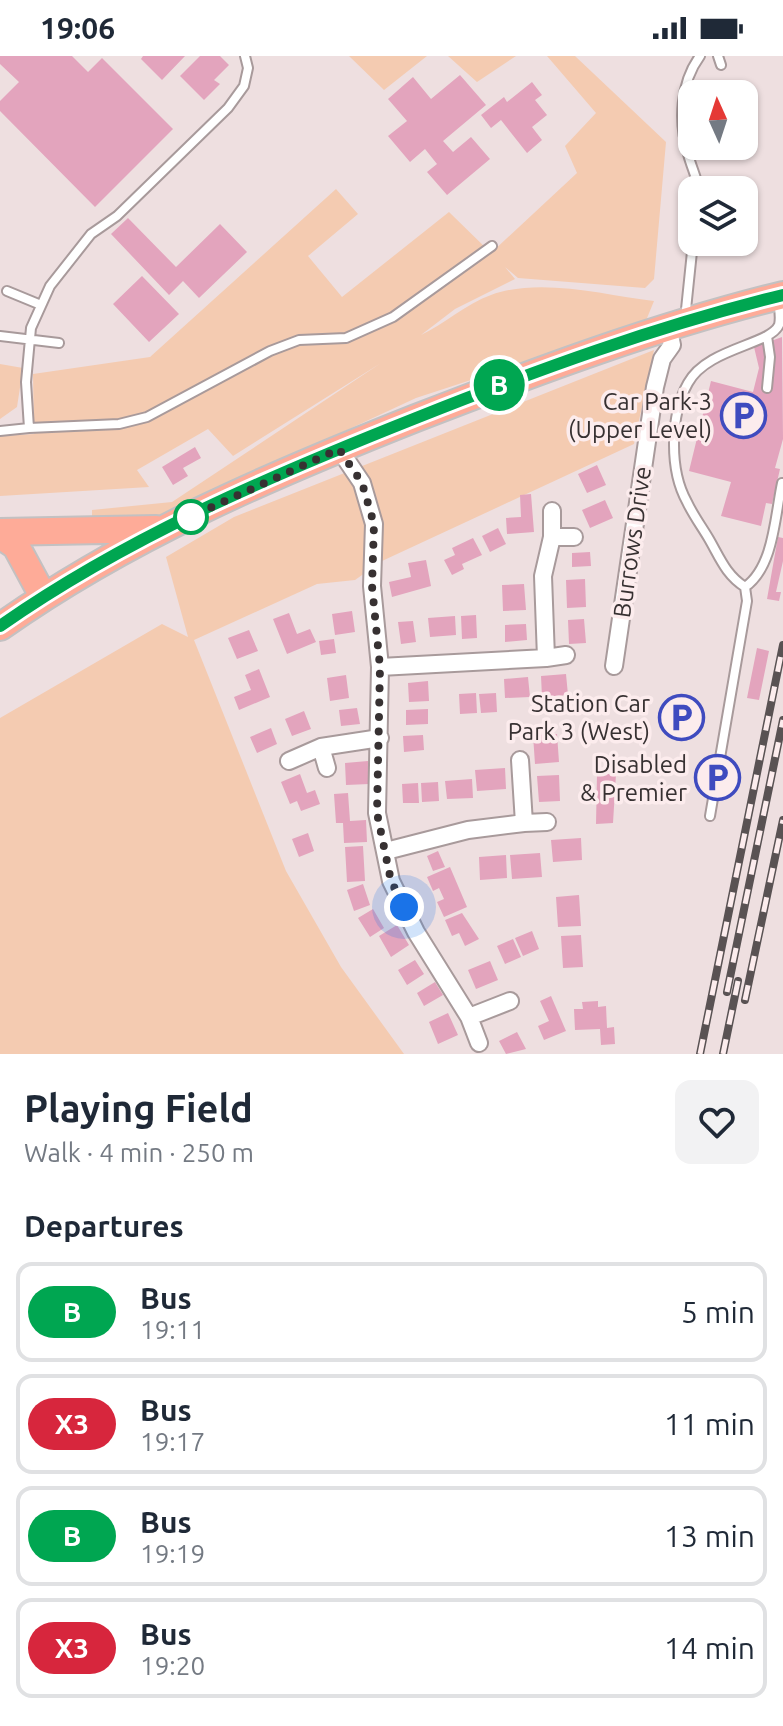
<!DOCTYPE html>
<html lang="en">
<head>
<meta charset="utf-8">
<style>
	:root { --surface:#fff; --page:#f2f2f3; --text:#1f2937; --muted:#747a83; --line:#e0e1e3 }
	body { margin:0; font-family:Ubuntu,sans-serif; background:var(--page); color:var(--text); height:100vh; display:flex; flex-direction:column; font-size:30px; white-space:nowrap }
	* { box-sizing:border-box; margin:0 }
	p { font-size:26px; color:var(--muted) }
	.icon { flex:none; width:44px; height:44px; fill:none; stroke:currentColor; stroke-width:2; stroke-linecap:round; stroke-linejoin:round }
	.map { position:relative; height:998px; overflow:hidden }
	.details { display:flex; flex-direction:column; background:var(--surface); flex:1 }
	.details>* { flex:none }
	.badge { padding:0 16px; border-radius:26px; font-size:28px; line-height:52px }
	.needle { width:52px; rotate:357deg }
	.controls { position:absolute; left:678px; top:24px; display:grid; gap:16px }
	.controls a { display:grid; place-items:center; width:80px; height:80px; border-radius:16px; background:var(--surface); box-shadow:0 2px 6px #0004; font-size:40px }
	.you { position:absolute; width:40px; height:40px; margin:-20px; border:6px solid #fff; border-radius:50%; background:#1a73e8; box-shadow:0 0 0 12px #1a73e833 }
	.map>.badge { position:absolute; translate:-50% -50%; box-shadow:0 0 0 4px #fff }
	h2 { padding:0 24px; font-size:30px; line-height:72px }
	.round { display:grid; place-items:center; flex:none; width:84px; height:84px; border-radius:16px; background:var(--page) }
	.overview { display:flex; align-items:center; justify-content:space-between; height:136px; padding:0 24px }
	h1 { font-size:38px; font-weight:600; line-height:60px }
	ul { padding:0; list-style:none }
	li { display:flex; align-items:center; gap:24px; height:100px; margin:0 16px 12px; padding:0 8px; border:4px solid var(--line); border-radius:16px }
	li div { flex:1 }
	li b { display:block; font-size:30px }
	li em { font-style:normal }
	li .badge { min-width:88px; font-weight:700; text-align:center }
	.status { display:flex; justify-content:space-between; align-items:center; height:56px; padding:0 40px; background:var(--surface); direction:ltr }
	.status svg { height:22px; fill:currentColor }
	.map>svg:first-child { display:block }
	.green { fill:#f4cbb1 }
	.building { fill:#e3a4bd }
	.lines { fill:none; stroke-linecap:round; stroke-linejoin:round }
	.lane-casing { stroke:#a89a9b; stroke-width:12 }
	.street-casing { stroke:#a89a9b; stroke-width:20 }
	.primary-casing { stroke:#c3c1c2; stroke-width:30 }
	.lane { stroke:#fff; stroke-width:8 }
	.street { stroke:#fff; stroke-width:16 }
	.primary { stroke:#feab98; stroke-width:26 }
	.rail-casing { stroke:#595253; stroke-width:8 }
	.rail { stroke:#fceced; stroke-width:5; stroke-dasharray:15; stroke-linecap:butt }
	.line-casing { stroke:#fff; stroke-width:18 }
	.line { stroke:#00a651; stroke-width:12 }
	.walk { stroke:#373132; stroke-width:8; stroke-dasharray:0 14.4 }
	.stop-dot { fill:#fff; stroke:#00a651; stroke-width:4 }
	.labels { text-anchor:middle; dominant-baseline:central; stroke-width:7; stroke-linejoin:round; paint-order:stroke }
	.poi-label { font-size:24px; fill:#373132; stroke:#fceced; text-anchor:end }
	.street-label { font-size:24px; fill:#373132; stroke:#fceced }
</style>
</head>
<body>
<div class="status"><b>19:06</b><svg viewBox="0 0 49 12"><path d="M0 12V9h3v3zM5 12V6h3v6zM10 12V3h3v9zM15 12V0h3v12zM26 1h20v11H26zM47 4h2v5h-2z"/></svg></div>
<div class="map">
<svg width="783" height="998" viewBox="0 0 783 998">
	<rect width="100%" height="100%" fill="#eedfe0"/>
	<!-- green -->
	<path class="green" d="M349,0H427L384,34Z
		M448,0H516L477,26Z
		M547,0H575L666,86L654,223L645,232L518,222L505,211L515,223L455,253L421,279C444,268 466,248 491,239C540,221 604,239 654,245L645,267L416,342L160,461L92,465V454L172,446L381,307L233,400L208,373L137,414L149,431L0,440V380L34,378L33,318L150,301L336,133L358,158L308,200L342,241L449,156L491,197L577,117L565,90L596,57Z
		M654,294L634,388L382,505L355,524L317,528L194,584L286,815L341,911L404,998H0V662L162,568L188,581L166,501L234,461Z
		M0,308L23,312L17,351L0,363Z"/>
	<!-- building -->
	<path class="building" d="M0,0H72L88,16L102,2L173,73L95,151L0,55V45L19,26L0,8Z
		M143,0H185L162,24L141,3Z
		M200,0H220L229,9L214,24L220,28L204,44L180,20Z
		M460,19L486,49L443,85L453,96L471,81L490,103L447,139L427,116L437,108L425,93L410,106L388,80L407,65L388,43L413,21L431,43Z
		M532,26L542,39L535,44L547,59L532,71L542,84L527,97L501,64L491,72L481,59L504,41L507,46Z
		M128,162L176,211L220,168L247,196L199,242L183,225L169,239L111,178Z
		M142,220L179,258L149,286L113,248Z
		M782,281L783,383L775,412L780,413L772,448L766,447L761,470L721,460L731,426L689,415L711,325L753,336L759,312L754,291Z
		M195,391L201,402L183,412L188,420L173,429L162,411Z
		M597,409L606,429L587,437L578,418Z
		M531,438L534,476L507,478L506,462L521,461L520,439Z
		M605,444L613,462L590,472L582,454Z
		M498,472L506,488L490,496L482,480Z
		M778,481L783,482V505L776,536H781L779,545L767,543Z
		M473,482L482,499L462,508L464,513L452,519L444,504L455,499L452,492Z
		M590,496L591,510L572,511V497Z
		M426,504L431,530L392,541L389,526L411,521L408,507Z
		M585,523L586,551L567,552L566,524Z
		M524,528L526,554L503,555L502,529Z
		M352,555L355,576L335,579L332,558Z
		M289,557L297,578L310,573L316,586L287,598L273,563Z
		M476,559L477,582L462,583L461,560Z
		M455,560L456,579L430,581L428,562Z
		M584,563L586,587L569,588L568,564Z
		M413,565L416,586L401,588L398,566Z
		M526,568L527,584L505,586V569Z
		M249,574L258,595L237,603L228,582Z
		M334,583L336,597L321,599L319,585Z
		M757,592L769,595L759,644L747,642Z
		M259,613L270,641L239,654L234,641L251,634L245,619Z
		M566,618L568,639L542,641L541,620Z
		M346,619L349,642L330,645L327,622Z
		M528,621L530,641L505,642L504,623Z
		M428,625L429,645L409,646L408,627Z
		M476,637L477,657L460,658L459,638Z
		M496,637L497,656L481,657L479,638Z
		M357,652L360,668L341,670L339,654Z
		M428,653V668L406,669V654Z
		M304,655L311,673L292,680L285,663Z
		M271,672L277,688L257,697L250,681Z
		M557,678L559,706L535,708L533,679Z
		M423,679L424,694L404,696L403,680Z
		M368,705L369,728L346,729L345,707Z
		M505,712L506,733L477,735L475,714Z
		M300,718L307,737L315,734L320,748L301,755L297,745L290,748L281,726Z
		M597,718H616L613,767L596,768Z
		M559,719L560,745L539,746L537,720Z
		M472,723L473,742L447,743L445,725Z
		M438,726L439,745L422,746L421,727Z
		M418,727L419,747H403L402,728Z
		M348,737L350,765L366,764L367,786L344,787L343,767H336L334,738Z
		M308,777L314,795L299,801L292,783Z
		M581,782L582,804L553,806L551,784Z
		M363,790L365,825L347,826L345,791Z
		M438,795L445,811L433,815L427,800Z
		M540,797L542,821L512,823L510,799Z
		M506,799L507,822L480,824L479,801Z
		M450,811L467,851L444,861L437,846L444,843L439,832L433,835L427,821Z
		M363,828L370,849L354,855L347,834Z
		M579,839L581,870L558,871L556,841Z
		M373,853L384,872L370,881L358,862Z
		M462,857L479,883L465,890L459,877L452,880L445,864Z
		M397,869L409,889L391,901L379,880Z
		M532,875L539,893L523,900L515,882Z
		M581,879L583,911L563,912L561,880Z
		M513,883L521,901L505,908L497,890Z
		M415,904L424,918L407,929L398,914Z
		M490,905L498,924L476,933L468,914Z
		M435,926L443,939L424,950L417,937Z
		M551,940L566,975L544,984L538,970L549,965L540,945Z
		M598,945V951L606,950L607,972L614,971L615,988L601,989L600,973L575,974L574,953H583L582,946Z
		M448,957L458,979L438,988L429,966Z
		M517,976L526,993L506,998L499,985Z"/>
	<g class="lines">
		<defs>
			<path id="lane" d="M718,0L721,9
				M699,134C697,122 691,110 688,98C678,66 680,27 700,0
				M7,235L41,249
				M685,263L693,186
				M0,280L59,287
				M767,280L770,301L767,332
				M29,372L119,368L147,361L270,295L299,284L346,282L393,261L492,190
				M0,375L29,372L26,326L31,272L50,230L91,178L117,160L228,52L244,30L248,12L245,0
				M745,531C726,519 720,502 709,483C702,471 693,459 687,446C669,414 670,359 688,327C707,292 770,289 779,269C781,261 779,252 778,244
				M745,531C774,511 775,459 782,427
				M710,760L747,545L745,531"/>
			<path id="street" d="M339,393L362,427L374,468L372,530L380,611L377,757L391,825L416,876L469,961L510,945
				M552,481H574
				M546,602L566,599
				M614,610L655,331L662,303L672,289L668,270
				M380,611L546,602L543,520L552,481V455
				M321,691L327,712
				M289,705L321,691L380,682
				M524,767L547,766
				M386,795L468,774L524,767L520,704
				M469,961L479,987"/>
			<path id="primary" d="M0,476L156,473
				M0,479L16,490L43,540
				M0,571C127,481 272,419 416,362C537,315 657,270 783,239"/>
		</defs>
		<!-- lane casing -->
		<use href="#lane" class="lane-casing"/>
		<!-- street casing -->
		<use href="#street" class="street-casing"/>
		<!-- primary casing -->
		<use href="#primary" class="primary-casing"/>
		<!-- lane -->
		<use href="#lane" class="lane"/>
		<!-- street -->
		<use href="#street" class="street"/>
		<!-- primary -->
		<use href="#primary" class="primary"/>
		<defs>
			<path id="rail" d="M727,936L783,664
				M745,944L783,764
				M700,998L783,589
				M723,998L738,925"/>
		</defs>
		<!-- rail casing -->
		<use href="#rail" class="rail-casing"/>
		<!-- rail -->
		<use href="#rail" class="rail"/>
	</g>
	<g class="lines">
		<defs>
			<path id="line" d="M0,570C127,481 272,419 416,362C537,314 657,270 783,239"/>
		</defs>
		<!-- line casing -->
		<use href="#line" class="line-casing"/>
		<!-- line -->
		<use href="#line" class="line"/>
		<!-- walk -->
		<path class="walk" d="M191,461L188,462L339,393L362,427L374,468L372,530L380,611L377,757L391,825L404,851"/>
	</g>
	<!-- icons -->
	<defs>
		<symbol id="parking-ring" viewBox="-11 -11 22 22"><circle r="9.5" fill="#fceced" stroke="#3f4bbf" stroke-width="1.5"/><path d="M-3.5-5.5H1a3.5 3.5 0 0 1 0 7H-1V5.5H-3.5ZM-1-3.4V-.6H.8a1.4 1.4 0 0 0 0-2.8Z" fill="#3f4bbf"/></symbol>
	</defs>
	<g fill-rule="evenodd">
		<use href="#parking-ring" x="718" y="334" width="51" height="51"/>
		<use href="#parking-ring" x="656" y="636" width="51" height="51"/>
		<use href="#parking-ring" x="692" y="696" width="51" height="51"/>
	</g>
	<!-- markers -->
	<circle class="stop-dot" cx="191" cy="461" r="16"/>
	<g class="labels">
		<!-- poi labels -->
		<g class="poi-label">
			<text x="712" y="345">Car Park-3<tspan x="712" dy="28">(Upper Level)</tspan></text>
			<text x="650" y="647">Station Car<tspan x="650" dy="28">Park 3 (West)</tspan></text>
			<text x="687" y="708">Disabled<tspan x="687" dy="28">&amp; Premier</tspan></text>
		</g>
		<!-- street labels -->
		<g class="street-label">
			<text transform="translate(632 486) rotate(-82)">Burrows Drive</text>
		</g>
	</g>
</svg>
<div class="controls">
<a><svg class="needle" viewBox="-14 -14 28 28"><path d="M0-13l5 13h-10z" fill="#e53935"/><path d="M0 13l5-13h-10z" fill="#747a83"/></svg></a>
<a><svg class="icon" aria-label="layers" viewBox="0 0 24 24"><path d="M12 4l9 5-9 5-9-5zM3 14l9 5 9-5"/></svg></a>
</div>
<div class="you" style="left:404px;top:851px"></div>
<b class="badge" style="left:499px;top:329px;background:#00a651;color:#fff">B</b>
</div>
<section class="details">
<div class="overview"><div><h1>Playing Field</h1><p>Walk · 4 min · 250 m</p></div><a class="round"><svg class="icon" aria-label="heart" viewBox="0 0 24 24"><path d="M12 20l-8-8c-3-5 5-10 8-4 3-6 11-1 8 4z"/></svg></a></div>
<h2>Departures</h2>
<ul>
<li><span class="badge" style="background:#00a651;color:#fff">B</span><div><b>Bus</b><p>19:11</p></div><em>5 min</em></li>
<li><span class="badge" style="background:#d7263d;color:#fff">X3</span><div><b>Bus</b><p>19:17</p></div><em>11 min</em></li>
<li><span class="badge" style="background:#00a651;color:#fff">B</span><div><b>Bus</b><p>19:19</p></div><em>13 min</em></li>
<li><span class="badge" style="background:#d7263d;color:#fff">X3</span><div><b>Bus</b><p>19:20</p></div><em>14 min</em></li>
</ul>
</section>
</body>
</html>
